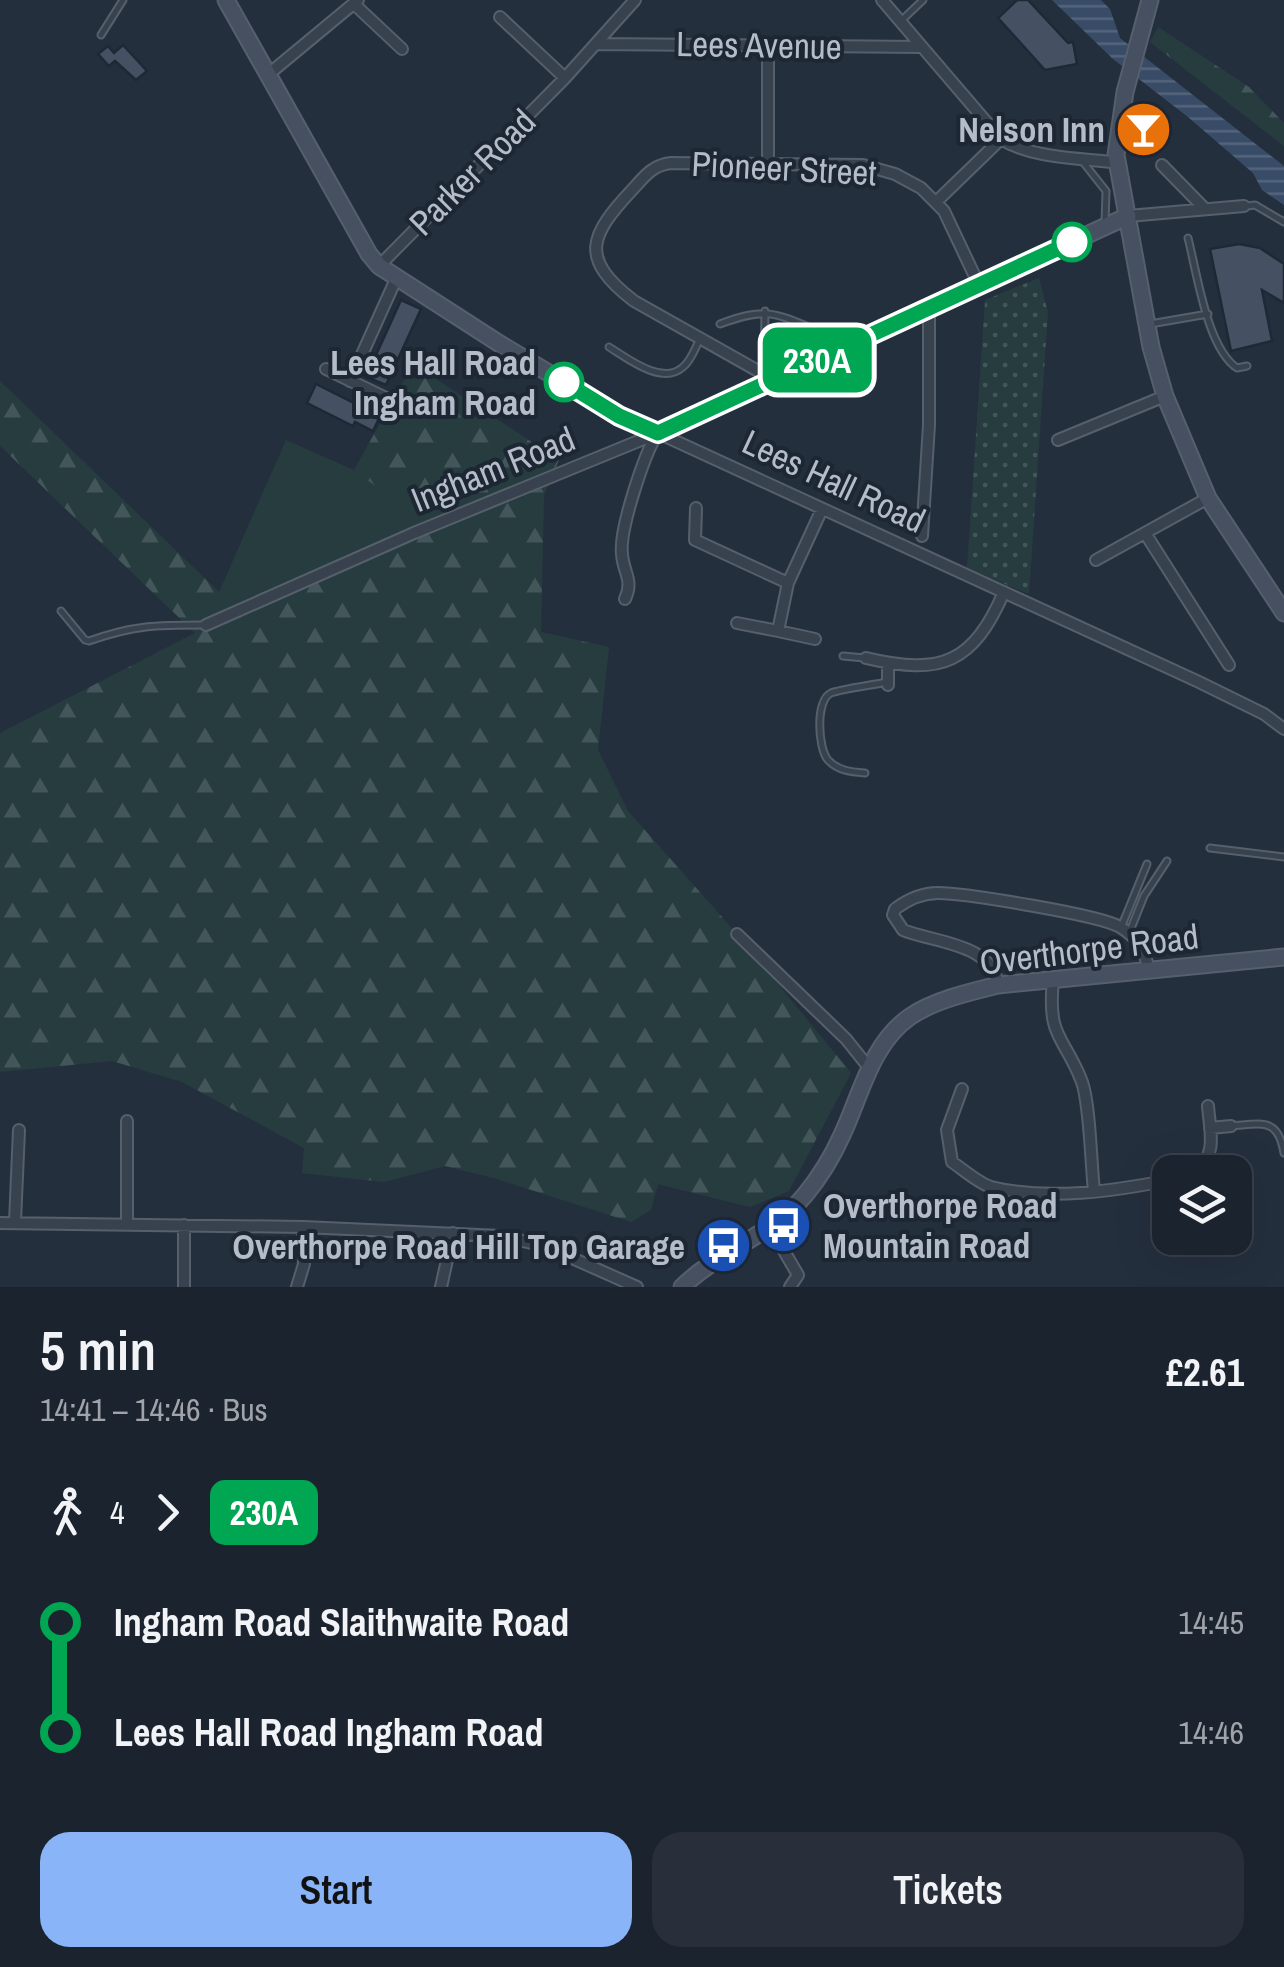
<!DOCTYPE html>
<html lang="en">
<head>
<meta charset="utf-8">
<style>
	:root { --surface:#1b232e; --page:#282f3a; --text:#f1f3f6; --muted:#a0a4aa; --line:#39404a; --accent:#8ab4f8 }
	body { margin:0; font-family:"Archivo Narrow",sans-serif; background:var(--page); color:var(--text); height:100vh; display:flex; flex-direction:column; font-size:38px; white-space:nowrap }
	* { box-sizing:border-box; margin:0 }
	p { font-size:32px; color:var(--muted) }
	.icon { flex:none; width:55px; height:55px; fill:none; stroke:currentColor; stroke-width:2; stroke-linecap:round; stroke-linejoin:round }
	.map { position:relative; height:1287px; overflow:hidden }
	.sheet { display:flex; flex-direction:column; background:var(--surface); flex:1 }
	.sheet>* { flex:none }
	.badge { padding:0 20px; border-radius:15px; font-size:35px; line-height:65px }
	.tools { position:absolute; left:1152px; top:1155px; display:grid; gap:20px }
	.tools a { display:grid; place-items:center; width:100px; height:100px; border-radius:20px; background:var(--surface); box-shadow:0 10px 40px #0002,0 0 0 2px var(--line); font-size:50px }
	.map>.badge { position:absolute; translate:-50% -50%; box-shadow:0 0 0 5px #fff }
	.legs { display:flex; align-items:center; gap:15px; height:110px; padding:0 40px; font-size:32px }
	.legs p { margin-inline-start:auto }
	.headline { display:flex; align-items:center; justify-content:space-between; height:170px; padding:0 40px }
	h1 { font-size:55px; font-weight:600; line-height:75px }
	.cta { display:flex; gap:20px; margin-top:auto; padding:20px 40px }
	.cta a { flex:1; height:115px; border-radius:30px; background:var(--accent); color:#111; font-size:40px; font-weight:600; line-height:115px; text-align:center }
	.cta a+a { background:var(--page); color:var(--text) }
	ul { padding:0 40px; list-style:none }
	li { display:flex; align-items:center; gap:35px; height:110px; font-size:38px }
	li i { display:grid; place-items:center; width:15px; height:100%; margin:0 12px; background:currentColor }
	li i::after { content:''; width:25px; height:25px; margin:-12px; border:8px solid; border-radius:50%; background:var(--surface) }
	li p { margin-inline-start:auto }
	li:first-child i { background:linear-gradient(#0000 50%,currentColor 0) }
	li:last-child i { background:linear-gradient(currentColor 50%,#0000 0) }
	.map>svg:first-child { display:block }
	.grass { fill:#263c3f }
	.forest { fill:url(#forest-firs) }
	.park { fill:url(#park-dots) }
	.water { fill:url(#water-rules) }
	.building { fill:#455162; stroke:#1f2835; stroke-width:2.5 }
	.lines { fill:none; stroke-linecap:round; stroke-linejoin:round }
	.lane-casing { stroke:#565f6c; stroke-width:9 }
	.street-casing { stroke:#565f6c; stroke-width:14 }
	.secondary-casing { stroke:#565f6c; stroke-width:19 }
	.lane { stroke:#38414e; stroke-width:5 }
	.street { stroke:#38414e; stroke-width:10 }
	.secondary { stroke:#465061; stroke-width:15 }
	.line-1-casing { stroke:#fff; stroke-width:22 }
	.line-1 { stroke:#00a651; stroke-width:15 }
	.stop-1-dot { fill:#fff; stroke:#00a651; stroke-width:5 }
	.labels { text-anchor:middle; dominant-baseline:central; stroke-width:8; stroke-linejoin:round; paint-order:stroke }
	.street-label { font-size:35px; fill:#b4bcc9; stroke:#1d2633 }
	.poi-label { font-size:35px; font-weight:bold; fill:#b4bcc9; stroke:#1d2633; text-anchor:end }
	.stop-label { font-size:35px; font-weight:bold; fill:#b4bcc9; stroke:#1d2633; text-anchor:end }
</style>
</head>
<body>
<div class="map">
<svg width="1284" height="1287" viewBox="0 0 1284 1287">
	<defs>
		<pattern id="forest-firs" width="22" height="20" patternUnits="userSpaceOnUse" patternTransform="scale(2.5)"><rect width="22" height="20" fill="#263c3f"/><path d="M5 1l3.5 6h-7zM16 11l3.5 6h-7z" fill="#435659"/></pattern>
		<pattern id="park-dots" width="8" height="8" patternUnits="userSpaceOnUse" patternTransform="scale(2.5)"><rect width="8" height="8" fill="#263c3f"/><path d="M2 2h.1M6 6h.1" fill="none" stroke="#435659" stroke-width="1.8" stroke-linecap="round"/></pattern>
		<pattern id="water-rules" width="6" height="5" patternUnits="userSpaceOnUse" patternTransform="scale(2.5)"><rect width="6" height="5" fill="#394c67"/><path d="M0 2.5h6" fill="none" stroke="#53647b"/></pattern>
	</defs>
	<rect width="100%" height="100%" fill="#242f3e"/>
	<!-- grass -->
	<path class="grass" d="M286,440L354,470L431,526L196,634L219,592Z"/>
	<!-- forest -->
	<path class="forest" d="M1158,27L1249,87L1284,123V146L1150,42Z
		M413,364L559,460L544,495L541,632L609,647L598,750L628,811L737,934L851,1073L789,1191L750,1207L658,1184L651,1210L631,1222L494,1178L445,1166L384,1182L302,1173L304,1148L182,1082L112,1061L0,1072V733L195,633L0,446V381L219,592L197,633L430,527L354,470Z"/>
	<!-- park -->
	<path class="park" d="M1039,278L1048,312L1029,594L967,568L985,300Z"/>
	<!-- water -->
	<path class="water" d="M1052,0H1101L1110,9L1120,38L1284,166V205L1262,190L1253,173L1188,117L1113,59Z"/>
	<!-- building -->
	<path class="building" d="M1017,0H1028L1068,43L1073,42L1077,64L1045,70L998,18Z
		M123,45L147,71L136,80L115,61L109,66L98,54L108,46L114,53Z
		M1136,114L1159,119L1153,144L1130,139Z
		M1239,244L1260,248L1284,264V303L1262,290L1272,341L1231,351L1210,249Z
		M401,300L421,309L386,385L366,377Z
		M316,384L362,407L364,403L382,412L373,431L355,422L353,426L307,403Z"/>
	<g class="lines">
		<defs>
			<path id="lane" d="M902,20L923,0
				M101,35L123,0
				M1083,162L1106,191L1105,223
				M1247,206L1255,205L1284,222
				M1188,238C1197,273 1207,348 1237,368L1247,366
				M720,324C763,308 773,311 815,330
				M1150,324L1208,314
				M609,347C627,358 662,386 683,367C691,361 695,348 700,339
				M764,373L765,311
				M61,611L85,640L89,641C134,625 157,625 204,625
				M843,656L865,658
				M865,773C852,772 838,771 828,760C818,749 815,700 831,693C841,689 873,685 887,682
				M1210,848L1284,857
				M1122,925L1147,864
				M1130,931L1144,896L1167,861
				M1231,1126C1262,1124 1278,1117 1284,1153"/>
			<path id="street" d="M882,0L1001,139C1033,159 1081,158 1118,163
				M354,4L402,49
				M500,17L565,78
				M597,44L920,47
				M270,73L358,0
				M768,163V45
				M1162,165L1205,209
				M936,202L1001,139
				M1128,216L1244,206
				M379,266L565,78L635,0
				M326,369L386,398
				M774,380L634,301C578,258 590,235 632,190C644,177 652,165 671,163L863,165L895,174L921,188L944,211L979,285
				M350,381L396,279
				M658,433L1199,682L1264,714L1284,729
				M1058,440L1165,396
				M696,508L695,540L788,583
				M1145,533L1229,665
				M922,536L929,425V307
				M1096,560L1208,498
				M625,599C634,580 623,572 622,554C619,530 644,455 657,434
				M737,623L778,631L788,583L822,509
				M206,625L414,533L658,433
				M778,631L815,639
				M866,658C942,676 973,663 1004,592
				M888,685V663
				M737,934L846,1039L870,1069
				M1053,980C1047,1039 1064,1035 1082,1082C1090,1105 1091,1164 1094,1191
				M998,985C992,943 935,943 903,930L893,915L895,909C907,900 922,893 938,893C964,893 1100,915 1120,927C1137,937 1145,951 1149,970
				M962,1089L947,1130L952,1162C964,1170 978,1183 991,1187C1048,1201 1114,1191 1170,1180
				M1210,1128L1231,1126
				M1195,1172C1218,1155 1210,1132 1208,1106
				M15,1222L19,1130
				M0,1223L303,1227L501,1236L545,1246L637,1287
				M127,1223V1121
				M184,1225V1287
				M770,1227L798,1275L790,1287
				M297,1287L304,1264L303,1227
				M441,1287L453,1233"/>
			<path id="secondary" d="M226,0L369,254L379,266L500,344L619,415L658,433L1128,216
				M1150,0L1125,92L1116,155L1151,347L1165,396L1208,498L1284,613
				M682,1287C719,1251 772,1235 805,1195C819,1178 833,1155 842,1135C861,1095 871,1043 911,1016C935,1000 970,992 998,985L1284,957"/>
		</defs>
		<!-- lane casing -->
		<use href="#lane" class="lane-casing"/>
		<!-- street casing -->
		<use href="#street" class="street-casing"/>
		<!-- secondary casing -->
		<use href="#secondary" class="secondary-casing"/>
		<!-- lane -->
		<use href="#lane" class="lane"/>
		<!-- street -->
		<use href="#street" class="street"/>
		<!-- secondary -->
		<use href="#secondary" class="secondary"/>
	</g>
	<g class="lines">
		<defs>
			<path id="line-1" d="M564,382L619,416L658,433L1072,242"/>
		</defs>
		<!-- line-1 casing -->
		<use href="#line-1" class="line-1-casing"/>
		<!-- line-1 -->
		<use href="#line-1" class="line-1"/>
	</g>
	<!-- icons -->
	<defs>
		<symbol id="bar-disc" viewBox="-11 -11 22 22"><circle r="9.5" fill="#e8710a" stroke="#1d2633"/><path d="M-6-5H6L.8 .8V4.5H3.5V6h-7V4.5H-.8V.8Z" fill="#fff"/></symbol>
		<symbol id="bus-disc" viewBox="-11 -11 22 22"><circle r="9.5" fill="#1a4fb4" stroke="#1d2633"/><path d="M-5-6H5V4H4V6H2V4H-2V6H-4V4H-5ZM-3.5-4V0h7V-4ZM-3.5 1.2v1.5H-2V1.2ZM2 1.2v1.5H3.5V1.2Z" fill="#fff"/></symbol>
	</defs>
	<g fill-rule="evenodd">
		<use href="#bar-disc" x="1112" y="98" width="63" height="63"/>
		<use href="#bus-disc" x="752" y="1194" width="63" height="63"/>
		<use href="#bus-disc" x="692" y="1214" width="63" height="63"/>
	</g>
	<!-- markers -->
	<g class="stop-1-dot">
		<circle cx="1072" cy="242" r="18"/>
		<circle cx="564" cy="382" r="18"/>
	</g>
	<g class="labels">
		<!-- street labels -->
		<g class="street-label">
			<text transform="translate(759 45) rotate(1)">Lees Avenue</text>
			<text transform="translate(784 168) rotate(3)">Pioneer Street</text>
			<text transform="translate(472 172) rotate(-45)">Parker Road</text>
			<text transform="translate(493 469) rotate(-22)">Ingham Road</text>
			<text transform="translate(834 481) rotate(25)">Lees Hall Road</text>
			<text transform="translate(1089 949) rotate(-7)">Overthorpe Road</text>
		</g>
		<!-- poi labels -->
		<g class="poi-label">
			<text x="1105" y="129">Nelson Inn</text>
			<text x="823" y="1205" text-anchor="start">Overthorpe Road<tspan x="823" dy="40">Mountain Road</tspan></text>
			<text x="685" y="1246">Overthorpe Road Hill Top Garage</text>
		</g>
		<!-- stop labels -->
		<g class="stop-label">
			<text x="536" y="362">Lees Hall Road<tspan x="536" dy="40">Ingham Road</tspan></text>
		</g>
	</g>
</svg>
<div class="tools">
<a><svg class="icon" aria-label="layers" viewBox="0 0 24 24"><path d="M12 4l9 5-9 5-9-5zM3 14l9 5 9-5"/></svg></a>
</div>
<b class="badge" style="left:817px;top:360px;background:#00a651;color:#fff">230A</b>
</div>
<section class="sheet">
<div class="headline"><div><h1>5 min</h1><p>14:41 – 14:46 · Bus</p></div><b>£2.61</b></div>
<div class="legs"><svg class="icon" aria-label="walk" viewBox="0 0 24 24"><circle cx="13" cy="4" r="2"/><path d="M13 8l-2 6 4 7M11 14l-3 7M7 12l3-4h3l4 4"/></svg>4<svg class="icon" aria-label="forward" viewBox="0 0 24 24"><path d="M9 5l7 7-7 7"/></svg><b class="badge" style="background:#00a651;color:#fff">230A</b></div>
<ul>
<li><i style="color:#00a651"></i><b>Ingham Road Slaithwaite Road</b><p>14:45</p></li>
<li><i style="color:#00a651"></i><b>Lees Hall Road Ingham Road</b><p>14:46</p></li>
</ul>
<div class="cta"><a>Start</a><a>Tickets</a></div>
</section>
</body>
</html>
